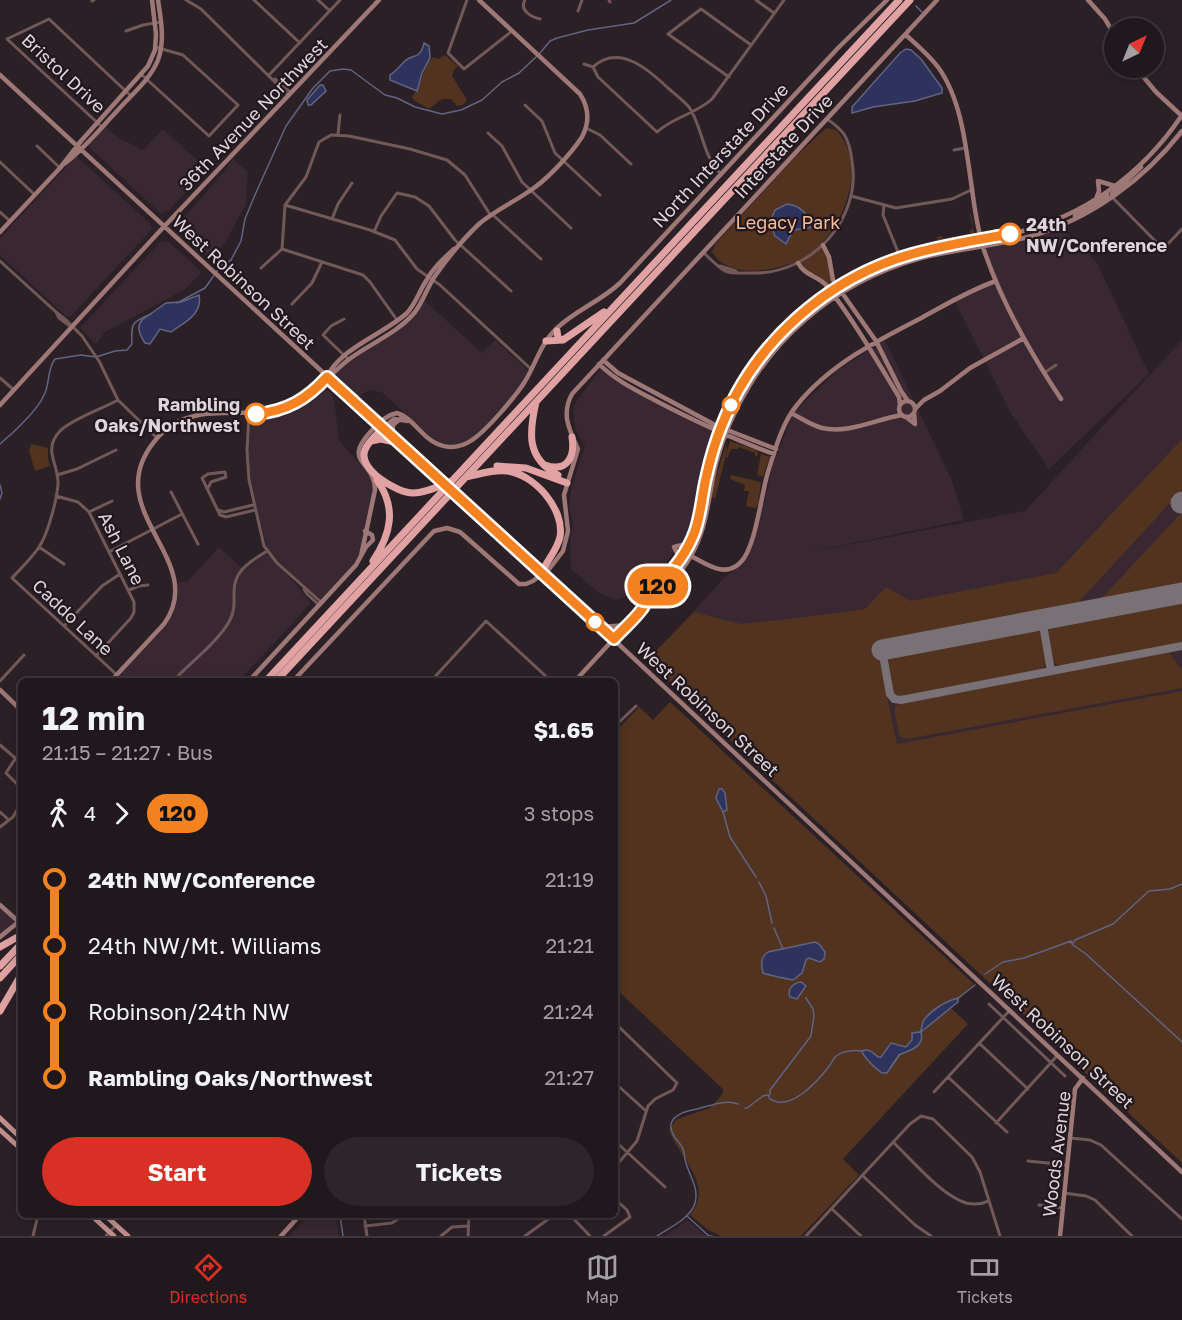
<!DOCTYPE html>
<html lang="en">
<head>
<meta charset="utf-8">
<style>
	:root { --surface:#20181c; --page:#2d2529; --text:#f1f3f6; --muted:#a2a0a3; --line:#3d373b; --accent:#d93025 }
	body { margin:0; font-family:"Golos Text",sans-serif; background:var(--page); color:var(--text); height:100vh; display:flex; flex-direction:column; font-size:22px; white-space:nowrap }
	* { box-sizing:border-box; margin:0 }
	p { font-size:20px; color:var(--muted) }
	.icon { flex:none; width:33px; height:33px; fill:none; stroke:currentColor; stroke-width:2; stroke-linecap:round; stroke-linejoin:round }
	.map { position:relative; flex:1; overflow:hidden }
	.drawer { position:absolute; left:18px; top:678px; width:600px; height:540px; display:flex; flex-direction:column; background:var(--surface); border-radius:9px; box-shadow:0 3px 15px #0003,0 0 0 2px var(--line) }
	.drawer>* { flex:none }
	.badge { padding:0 12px; border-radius:20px; font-size:21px; line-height:39px }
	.needle { width:39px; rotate:43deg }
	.fabs { position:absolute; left:1104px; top:18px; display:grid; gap:12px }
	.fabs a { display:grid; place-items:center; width:60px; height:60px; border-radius:50%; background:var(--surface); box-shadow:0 3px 15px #0003,0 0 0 2px var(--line); font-size:30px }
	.map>.badge { position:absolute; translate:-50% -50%; box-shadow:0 0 0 3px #fff }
	.legs { display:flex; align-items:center; gap:9px; height:66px; padding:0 24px; font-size:20px }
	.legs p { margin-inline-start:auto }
	.summary { display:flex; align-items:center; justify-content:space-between; height:102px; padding:0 24px }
	h1 { font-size:33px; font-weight:700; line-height:45px }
	.action { display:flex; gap:12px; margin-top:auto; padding:12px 24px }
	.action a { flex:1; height:69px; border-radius:36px; background:var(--accent); color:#fff; font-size:24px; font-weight:700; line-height:69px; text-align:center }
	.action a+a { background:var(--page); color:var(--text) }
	ul { padding:0 24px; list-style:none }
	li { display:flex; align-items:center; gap:21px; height:66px; font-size:22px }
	li i { display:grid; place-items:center; width:9px; height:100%; margin:0 8px; background:currentColor }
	li i::after { content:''; width:15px; height:15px; margin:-8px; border:4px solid; border-radius:50%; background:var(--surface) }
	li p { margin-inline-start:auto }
	li:first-child i { background:linear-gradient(#0000 50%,currentColor 0) }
	li:last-child i { background:linear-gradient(currentColor 50%,#0000 0) }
	.menu { display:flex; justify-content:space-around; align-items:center; height:84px; border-top:2px solid var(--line); background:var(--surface); font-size:16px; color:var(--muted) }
	.menu a { display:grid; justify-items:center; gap:3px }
	.menu .selected { color:var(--accent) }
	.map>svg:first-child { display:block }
	.built { fill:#392831 }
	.green { fill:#51331f }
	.water { fill:#2d335d; stroke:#626482; stroke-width:1.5 }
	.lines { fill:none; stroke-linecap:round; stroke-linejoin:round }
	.stream { stroke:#626482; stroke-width:1.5 }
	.taxiway { stroke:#7a7176; stroke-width:8 }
	.runway { stroke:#7a7176; stroke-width:21 }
	.street { stroke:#725959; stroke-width:3 }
	.secondary { stroke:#9e7777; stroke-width:4.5 }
	.primary { stroke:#c18e8e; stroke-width:5 }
	.highway { stroke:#e0a2a2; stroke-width:7 }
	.secondary-bridge { stroke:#9e7777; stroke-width:4.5 }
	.line-1-casing { stroke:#fff; stroke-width:14 }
	.line-1 { stroke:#f58220; stroke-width:9 }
	.stop-1-dot { fill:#fff; stroke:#f58220; stroke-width:3 }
	.labels { text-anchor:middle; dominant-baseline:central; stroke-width:4.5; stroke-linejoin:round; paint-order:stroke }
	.street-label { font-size:18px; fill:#ddd5d9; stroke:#21171d }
	.park-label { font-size:18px; fill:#f6bc98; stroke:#21171d }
	.stop-label { font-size:18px; font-weight:bold; fill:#ddd5d9; stroke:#21171d; text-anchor:start }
</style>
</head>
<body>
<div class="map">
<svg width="1182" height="1236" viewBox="0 0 1182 1236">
	<rect width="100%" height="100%" fill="#2b2026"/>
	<!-- built -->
	<path class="built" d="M106,127L120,139L136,146L142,151L163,129L208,170L168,211L161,214L88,146Z
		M76,156L150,223L152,229L71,316L67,317L0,255V238Z
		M233,159L248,172L246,204L226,241L211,259L177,229L176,226L218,179Z
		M1061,228L1096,261L1149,374L1049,469L1012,415L955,301L994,282L981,249L1033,239Z
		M168,241L202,272L184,290L105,332L96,344L80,328L160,242Z
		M425,301L482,353L495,340L528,370L517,391L475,436L457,445L441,443L429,436L383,393L373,390L365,392L357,398L333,376L347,363L413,317Z
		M885,340L952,481L964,520L806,553L1025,511L1182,340V1161L688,702L648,661L726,576L743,565L742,564L754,539L761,516L773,464L794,412L839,369Z
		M601,368L621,384L717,434L687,534L663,567L635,593L616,600L599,593L571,569L570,544L573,524L569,506L571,489L585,445L578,435L574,422V405Z
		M325,389L331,393L334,399L339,440L371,477L374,489L358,561L322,601L290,574L273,557L267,548L251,484L248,442L250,417L271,416L289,411L306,403Z
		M219,547L243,569L267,554L292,580L311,603L239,681H114L161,631L172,616L177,600L178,582H187Z
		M0,907L19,925L0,940Z
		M309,1215H336L339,1236H289Z
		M688,1220L706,1236H665Z"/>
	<!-- green -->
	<path class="green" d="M445,55L458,66L454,70L452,76L467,100L463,105L457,106L451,99H442L429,109L415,101L412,97C422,85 421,70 433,57L438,59Z
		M826,128L836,130C867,162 847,215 822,243L828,257L831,285H828L809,274L798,261C773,271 729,280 712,252L716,243L795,157Z
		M971,214L974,232L972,235L973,238L942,245L938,243L937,237L942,236L943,239L971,234L970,230L973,229L970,215H967Z
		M1182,439V490L1076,605L874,644L877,658L879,657L897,744L1182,691V1163L687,700L648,659L694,612L741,624L822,615L865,609L886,587L911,601L1056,573Z
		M730,441L756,450L758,451H755L758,452L757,456H755V453L739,447L738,449H731L728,457H726Z
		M31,444L48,448V459L50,466L35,471L29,451Z
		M726,444L727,451L715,499L712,497L714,483Z
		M761,454L770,457L763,476H758L759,474L757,475Z
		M731,475L761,482L758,505L755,508L746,506L749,491H744L745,485L730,479Z
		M1182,512V585L1100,600Z
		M1182,600V643L1062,666C1048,664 1048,644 1047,632L1053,624Z
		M1032,628C1046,632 1045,650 1047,662L1042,669L901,697L896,696L893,693L887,663L892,655Z
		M1169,652L1182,670V688L907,739L899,736L894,709L896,705Z
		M670,702L974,984L951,1008L968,1024L843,1159L859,1175L801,1236H721L707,1229L690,1215C715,1184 679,1159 669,1129L677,1119L710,1108L723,1093V1089L615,988V732L639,707L653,720Z"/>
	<!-- water -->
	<path class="water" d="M424,43L429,46L430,58L422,73L417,91L390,80V75C396,71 399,67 404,62C412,53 420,61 424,43Z
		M906,49L911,50L921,59L942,88V93L915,101L873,107L852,113V107L900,53Z
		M320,85H323L326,91L311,105H308L307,100Z
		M787,204C801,206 809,214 810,228C792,229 794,229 786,244L775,236L770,222L775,210Z
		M199,295C203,314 185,322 171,332L160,329L150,344L145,343C140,336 136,327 142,320L166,303L181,302Z
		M719,789H722L725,793L727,810L723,812L716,798Z
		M815,942L819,944L825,952L824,959L820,962L809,958L806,960L802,973L793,980C788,979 766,974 763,973C761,964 760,958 768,952Z
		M801,982L806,986L797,999L790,997C787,989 793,983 801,982Z
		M958,998V1002L921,1032C925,1047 910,1050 899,1055L887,1073H882C875,1068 868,1061 863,1054L862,1051C869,1048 873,1053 878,1057H881L891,1043L906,1047L912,1040V1033L920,1032C922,1029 922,1025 923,1022C929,1011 946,1001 958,998Z"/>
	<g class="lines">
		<!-- stream -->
		<path class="stream" d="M916,6L922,12
			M540,53L550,41L557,38L588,30L634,23L671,0
			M177,303L205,288L220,267L231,260L241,241L245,219L254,197L286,126L313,88L330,71L343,69L351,70L385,95L397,98L415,107L442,114L461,110L482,100L502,82L519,73L536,57
			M0,444C13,433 38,410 44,395C50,384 47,369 55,359L81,355L96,357L115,351L127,350L132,344C131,324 131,322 151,314
			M0,485L2,493L0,499
			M723,812L730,837L756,877
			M759,882L766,896L772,923
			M774,928L783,949
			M1073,945L1086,954L1182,1042
			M985,974L1003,962L1024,958L1071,941L1072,944L1075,940L1113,924L1149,891L1170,889L1182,884
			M957,999L975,985
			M891,1067L900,1054
			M770,1094V1090L811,1036L814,1016L813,1009L806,998
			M769,1095V1098C789,1114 818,1081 830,1065C831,1064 834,1058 835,1057C843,1050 853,1050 862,1051
			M745,1108H747L763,1096L768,1095
			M340,1215L343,1236
			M687,1216L709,1236H712
			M657,1236C669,1228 691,1218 695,1203C699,1188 690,1177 686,1163C684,1159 685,1154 683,1149C681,1143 675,1140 673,1134C664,1117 685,1111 697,1109C710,1106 725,1099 738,1104"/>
		<!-- taxiway -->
		<path class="taxiway" d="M1042,619L1051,671
			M882,650L890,694L894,699L901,700L1182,646"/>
		<!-- runway -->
		<path class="runway" d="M1181,503L1182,502
			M882,650L1182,593"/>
		<!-- street -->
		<path class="street" d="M186,0L201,9L289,96
			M254,0L300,43
			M318,0L330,11
			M467,0L448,53L464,69L512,31
			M525,0C519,10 531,17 540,19
			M609,0L610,2
			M756,0L774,13
			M92,1L94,0
			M578,11L582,0
			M126,31L143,25L161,22
			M584,64L593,67
			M593,67L598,77L657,132C673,117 696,114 712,99L784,0
			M593,67C619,43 649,70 668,88C675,94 683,100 689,107C703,128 702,155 721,174
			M142,75L209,136L238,105L183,55L155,47
			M269,75L340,0
			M729,77L668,34L701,9L751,45
			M275,79L291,93
			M525,105L542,121L555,153L600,195
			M102,127L7,39L49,19L131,96
			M586,128L600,135L631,164
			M488,133L502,146L522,182L571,228
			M338,134L340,115
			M37,146L60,168
			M954,150L965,148
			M0,162L35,195
			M851,196L896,208L952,199L973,189
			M1112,197L1163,249L1182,229
			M285,205L370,230L395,240L417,269L440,285L531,369
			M884,205L883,215L900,257
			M0,212L10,221
			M493,215L541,259
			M332,219L338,204L352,183
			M374,232L381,216L397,193L415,197L429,206L455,240L511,291
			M282,249L285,205L306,177L319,142L331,135L349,136L410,149L447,160L465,175L491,216
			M282,249L363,275L370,282L397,320
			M704,253C710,259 718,267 725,271C732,274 745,273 752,273C811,275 862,219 852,161C851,152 849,142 844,134C839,128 833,123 827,119
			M0,261L56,312L67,321L82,336L99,361L118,400L157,438
			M720,266L736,271
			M261,268L282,249
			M292,304L312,283L322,262
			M56,312L59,318L70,326
			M344,319L331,326L323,335L349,360
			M1044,373L1056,365
			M0,378L14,390
			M249,414L247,450L249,480L264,546L277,563L321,602
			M57,475L77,469L116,450
			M208,488L211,482L226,477L225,472L208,474L202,478L220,515L226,517L255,510
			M171,492L198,544
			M56,496L78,502L89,512L134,602V612L131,618L96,656
			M218,510L224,512L253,505
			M89,512L112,501
			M39,547L64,564
			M109,552L182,514
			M304,589L307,594L319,605
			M129,590L139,586L148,585
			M64,626L102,586L120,574
			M117,675L12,578C21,568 32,558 39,547C48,534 57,499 58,484C59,464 42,450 60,431C72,419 102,409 118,400
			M0,681L24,655
			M176,681L179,675C195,659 220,639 230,620C235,610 234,602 234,592C234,570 250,562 267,551
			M431,681L486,621L551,681
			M615,726L636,706
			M0,745L21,763
			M15,759L6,773L21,788
			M0,812L9,820
			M0,827L13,817L21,803
			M989,1004L1065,1076
			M615,1023L677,1083L673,1090L655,1099L648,1106L637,1141L615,1167
			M979,1043L1028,1089
			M948,1077L1007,1132
			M615,1083L646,1111
			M934,1092L1010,1010
			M1059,1120L1072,1121
			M996,1123L1057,1056
			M1070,1138L1090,1140L1101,1145L1182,1219
			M615,1141L665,1187
			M894,1143C913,1161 942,1196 966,1203C974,1205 982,1204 989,1201
			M1028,1161L1067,1165
			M863,1176L915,1225L931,1236
			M1064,1193L1086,1196L1095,1200L1132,1236
			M1039,1205L1063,1208
			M832,1209L861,1236
			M364,1215L367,1236
			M570,1215L590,1236
			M365,1226L392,1223L404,1215
			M33,1236L38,1215
			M106,1236L116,1225
			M441,1236L452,1227L468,1226
			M468,1236L469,1215
			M525,1236L554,1215
			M604,1236L630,1217L627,1210L615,1199
			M806,1236L910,1124L921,1116L933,1119L972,1157L980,1172L1000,1236"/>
		<!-- secondary -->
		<path class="secondary" d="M1088,0L1105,19L1114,34
			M906,35C917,45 929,55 938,67C973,115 966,197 985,253C1003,305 1031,354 1061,399
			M1136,68L1156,92L1182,116
			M0,75L430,471
			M64,164C84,149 100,129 117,111C131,95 150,80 158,60C165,41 161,20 158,0
			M1098,181L1115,186
			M1112,194L1141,167
			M1096,199L1099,191L1098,181
			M1075,216L1107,196V192
			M0,232L60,168L81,141L148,66L155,50L156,34L152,0
			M823,245L829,257L833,280L876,341L901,391L908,401
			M798,263C805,276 819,276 827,286C854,321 876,359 899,397L900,405
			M603,360L618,373L717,426L776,449
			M599,364C617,382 640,392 662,404C699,423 735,440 774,454
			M327,377C340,348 384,334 407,313C416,303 419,292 426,281C433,268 443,259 454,249
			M899 409a8 8 0 1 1 16 0a8 8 0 1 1-16 0Z
			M0,405L158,233L379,0
			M915,409L924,400L940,391L970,368L1024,338
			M791,413C801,418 811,425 822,428C849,434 876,419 902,415
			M906,417L915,424L914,413
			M383,428L394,419L408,421
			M392,437L393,425L400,419
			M469,507L595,622L1182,1172
			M674,547L678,555V564
			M674,547L690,543
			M361,556L375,490C375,459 339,464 374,428C381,421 387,415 397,413C416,418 424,446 450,447C458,447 465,445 472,440C486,431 515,397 524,383C536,364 540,344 557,328C576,310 601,301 620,283L838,48L887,0
			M691,556C707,564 724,578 740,563C756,548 761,494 768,472C775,450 782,423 797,405C829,365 878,340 923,317C947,304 970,290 996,281
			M691,556C688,547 698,537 698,527
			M670,581L685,559V552
			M643,607C647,594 662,583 671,572C681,561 689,548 694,533C702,512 703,489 708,467C716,436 729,406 746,379C782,323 836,280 900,258C936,245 974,242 1011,234C1082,218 1142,175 1182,115
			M601,627L627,625
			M111,681L164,624C211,558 92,509 159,436C196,396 252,425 297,404C316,394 331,373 348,360C369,344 398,333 415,312C423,301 427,288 435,276C447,259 463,239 479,224C493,212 512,203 528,192C546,181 570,155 582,137C590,122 589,108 580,94L479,0
			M249,681L356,565L366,547L373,540L372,535L365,531
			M293,681L434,531L447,528L460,532L519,584H526L533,581L550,568L563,551L568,531L564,495L578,449C569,429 561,414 572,394L937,0
			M575,681L643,607L650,604C667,587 685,570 695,548C708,522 709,492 716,464C730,409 762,357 805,320C838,291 878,270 921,258C957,249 995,246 1032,236C1091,218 1144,180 1182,131
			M0,690L21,710
			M0,905L19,922
			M0,937L21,920
			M281,1236L300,1215
			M1060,1236L1075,1089L1083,1078"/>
		<!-- primary -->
		<path class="primary" d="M0,1118L21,1138
			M0,1130L21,1149
			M91,1215L114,1236
			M105,1215L128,1236"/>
		<!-- highway -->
		<path class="highway" d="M557,331L558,338L563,340
			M546,341L563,340L604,312
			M536,402C529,433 526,458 558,475
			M383,428C377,434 368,442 365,450C357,469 397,493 413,493C425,493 437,487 449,482
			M371,441L381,439L399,443
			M545,465C568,473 575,456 572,437
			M497,466L526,468L567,483
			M466,477C480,474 494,469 507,471C534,474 565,509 560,537C557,551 546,561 541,574
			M373,561C391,534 397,508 377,480
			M266,681L899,0
			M276,681L910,0
			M0,947L21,935
			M0,966L21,944
			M0,978L21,955
			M0,1011L21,975"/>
		<!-- secondary-bridge -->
		<path class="secondary-bridge" d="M430,471L469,507"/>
	</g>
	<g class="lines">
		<defs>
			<path id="line-1" d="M256,414C287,411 307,399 327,377L614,639C623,629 634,620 642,609C645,606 645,601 648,598C666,576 685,559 695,531C701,514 702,495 706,478C710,460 715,442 722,425C754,343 827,278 912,254C944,245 977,240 1010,234"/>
		</defs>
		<!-- line-1 casing -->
		<use href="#line-1" class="line-1-casing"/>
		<!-- line-1 -->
		<use href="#line-1" class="line-1"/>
	</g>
	<!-- markers -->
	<g class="stop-1-dot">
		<circle cx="1010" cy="234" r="10"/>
		<circle cx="731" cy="405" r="8"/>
		<circle cx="256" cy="414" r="10"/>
		<circle cx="595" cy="622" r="8"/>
	</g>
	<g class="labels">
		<!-- street labels -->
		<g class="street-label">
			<text transform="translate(64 73) rotate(43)">Bristol Drive</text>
			<text transform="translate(253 114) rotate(-46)">36th Avenue Northwest</text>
			<text transform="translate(783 146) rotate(-47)">Interstate Drive</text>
			<text transform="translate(720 155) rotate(-47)">North Interstate Drive</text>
			<text transform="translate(244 282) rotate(43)">West Robinson Street</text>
			<text transform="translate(122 548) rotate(63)">Ash Lane</text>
			<text transform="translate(73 617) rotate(43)">Caddo Lane</text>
			<text transform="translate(708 709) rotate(43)">West Robinson Street</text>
			<text transform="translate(1063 1041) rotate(43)">West Robinson Street</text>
			<text transform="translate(1056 1154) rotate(-83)">Woods Avenue</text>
		</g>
		<!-- park labels -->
		<g class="park-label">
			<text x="788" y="222">Legacy Park</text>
		</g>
		<!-- stop labels -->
		<g class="stop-label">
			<text x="1026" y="224">24th<tspan x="1026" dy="21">NW/Conference</tspan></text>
			<text x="240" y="404" text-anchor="end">Rambling<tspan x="240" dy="21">Oaks/Northwest</tspan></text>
		</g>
	</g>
</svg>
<div class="fabs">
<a><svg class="needle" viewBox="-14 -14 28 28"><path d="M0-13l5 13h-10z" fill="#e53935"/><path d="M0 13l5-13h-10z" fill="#a2a0a3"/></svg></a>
</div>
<b class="badge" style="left:658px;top:586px;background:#f58220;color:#111">120</b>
<section class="drawer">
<div class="summary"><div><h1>12 min</h1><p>21:15 – 21:27 · Bus</p></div><b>$1.65</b></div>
<div class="legs"><svg class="icon" aria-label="walk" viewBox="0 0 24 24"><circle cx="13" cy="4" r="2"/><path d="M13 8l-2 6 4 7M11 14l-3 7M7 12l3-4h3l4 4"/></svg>4<svg class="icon" aria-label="forward" viewBox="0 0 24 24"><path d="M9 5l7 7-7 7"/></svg><b class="badge" style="background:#f58220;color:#111">120</b><p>3 stops</p></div>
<ul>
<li><i style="color:#f58220"></i><b>24th NW/Conference</b><p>21:19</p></li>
<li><i style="color:#f58220"></i><span>24th NW/Mt. Williams</span><p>21:21</p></li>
<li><i style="color:#f58220"></i><span>Robinson/24th NW</span><p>21:24</p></li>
<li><i style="color:#f58220"></i><b>Rambling Oaks/Northwest</b><p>21:27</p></li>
</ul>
<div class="action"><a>Start</a><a>Tickets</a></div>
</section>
</div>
<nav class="menu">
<a class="selected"><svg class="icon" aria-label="directions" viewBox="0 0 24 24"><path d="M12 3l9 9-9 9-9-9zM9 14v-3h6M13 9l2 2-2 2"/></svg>Directions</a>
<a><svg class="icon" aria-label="map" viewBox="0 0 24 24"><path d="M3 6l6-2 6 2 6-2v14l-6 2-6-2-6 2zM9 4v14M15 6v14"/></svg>Map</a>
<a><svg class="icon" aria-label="tickets" viewBox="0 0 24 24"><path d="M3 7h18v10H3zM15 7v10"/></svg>Tickets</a>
</nav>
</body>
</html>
